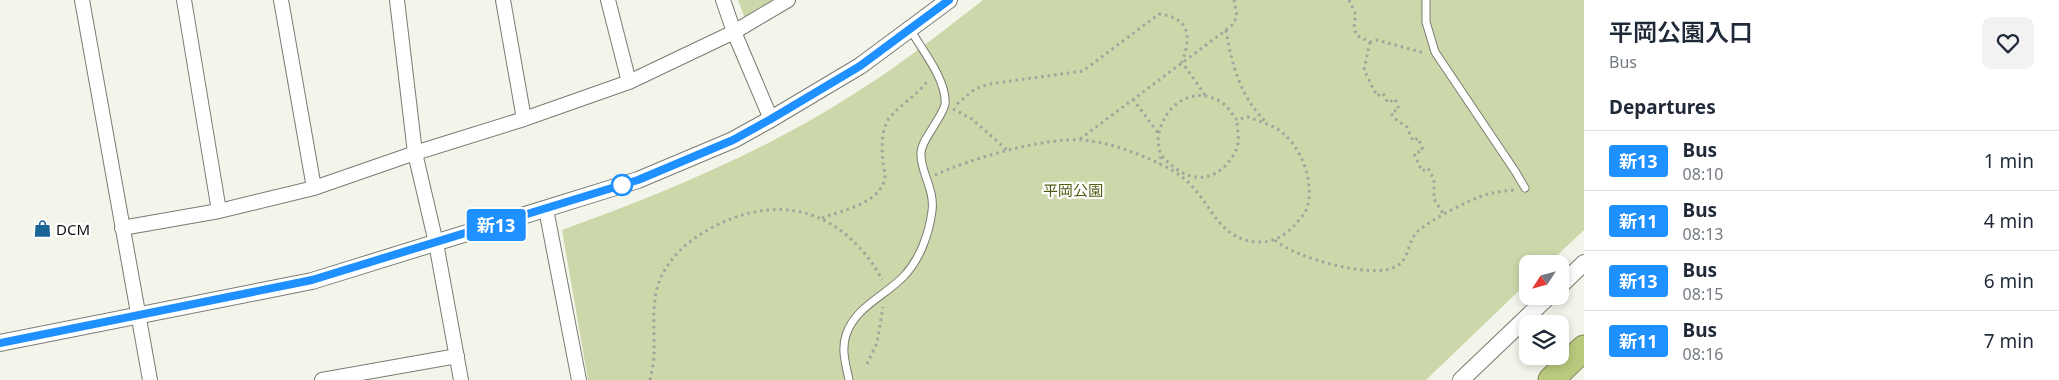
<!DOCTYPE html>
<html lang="en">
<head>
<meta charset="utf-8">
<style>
	:root { --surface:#fff; --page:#f2f2f3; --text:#1f2937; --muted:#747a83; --line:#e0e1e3 }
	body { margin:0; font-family:"Noto Sans","Noto Sans JP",sans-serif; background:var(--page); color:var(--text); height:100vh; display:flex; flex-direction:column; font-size:19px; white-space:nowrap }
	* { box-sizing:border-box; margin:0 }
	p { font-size:16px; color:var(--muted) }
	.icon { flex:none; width:28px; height:28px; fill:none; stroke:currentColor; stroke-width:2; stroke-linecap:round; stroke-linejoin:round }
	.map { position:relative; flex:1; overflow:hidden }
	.panel { display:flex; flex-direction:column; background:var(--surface); width:475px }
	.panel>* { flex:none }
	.badge { padding:0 10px; border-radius:4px; font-size:18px; line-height:32px }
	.needle { width:32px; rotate:234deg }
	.buttons { position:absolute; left:1519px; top:255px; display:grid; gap:10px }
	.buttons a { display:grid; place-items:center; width:50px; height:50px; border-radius:10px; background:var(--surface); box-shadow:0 2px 8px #0003; font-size:25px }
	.map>.badge { position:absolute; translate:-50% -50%; box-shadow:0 0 0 2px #fff }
	h2 { padding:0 25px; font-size:19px; line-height:45px }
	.round { display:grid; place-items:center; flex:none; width:52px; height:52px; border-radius:10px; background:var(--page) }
	.summary { display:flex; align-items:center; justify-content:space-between; height:85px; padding:0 25px }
	h1 { font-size:24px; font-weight:600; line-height:38px }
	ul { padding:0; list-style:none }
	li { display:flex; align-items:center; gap:15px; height:60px; padding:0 25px; border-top:1px solid var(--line) }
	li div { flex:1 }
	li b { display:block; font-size:19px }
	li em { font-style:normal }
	li .badge { min-width:55px; font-weight:700; text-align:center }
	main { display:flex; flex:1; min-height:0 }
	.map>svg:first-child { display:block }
	.green { fill:#ccd8a9 }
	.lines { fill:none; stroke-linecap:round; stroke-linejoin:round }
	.service-casing { stroke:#7a7c73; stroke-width:9 }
	.minor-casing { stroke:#7a7c73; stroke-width:16 }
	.tertiary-casing { stroke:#7a7c73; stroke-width:18 }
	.motorway-casing { stroke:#7e8957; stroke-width:27 }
	.path { stroke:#a3a49c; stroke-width:3; stroke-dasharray:2.5 4; stroke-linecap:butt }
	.service { stroke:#fff; stroke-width:7 }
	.minor { stroke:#fff; stroke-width:14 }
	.tertiary { stroke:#fff; stroke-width:16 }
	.motorway { stroke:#b9ca7e; stroke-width:25 }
	.line-casing { stroke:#fff; stroke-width:11 }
	.line { stroke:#1e90ff; stroke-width:8 }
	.stop-dot { fill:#fff; stroke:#1e90ff; stroke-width:2.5 }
	.labels { text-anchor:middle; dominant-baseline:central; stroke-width:4.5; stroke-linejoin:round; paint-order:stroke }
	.park-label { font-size:15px; fill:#505d13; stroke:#fff }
	.poi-label { font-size:15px; fill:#11110e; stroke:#fff; text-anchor:start }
</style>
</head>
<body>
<main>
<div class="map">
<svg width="1584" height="380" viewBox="0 0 1584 380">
	<rect width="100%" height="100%" fill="#f3f5eb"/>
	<!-- green -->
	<path class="green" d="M738,0H777L745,19Z
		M983,0H1584V230L1548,264H1528L1527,283L1426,380H588L562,230C665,193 768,150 860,90C903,63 943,31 983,0Z"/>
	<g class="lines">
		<defs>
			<path id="service" d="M1426,0V22L1435,52L1515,171L1525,188
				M849,380C846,365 841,350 846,335C855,307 885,296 904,276C920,259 929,234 932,211C935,190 921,173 921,155C920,145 930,133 935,124C938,119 944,110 945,104C947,80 922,50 910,29"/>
			<path id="minor" d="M82,0L150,380
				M184,0L219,211
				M281,0L314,188
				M397,0L415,153L436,243L461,380
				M503,0L524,119
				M608,0L629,82
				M723,0L734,32L771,119
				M546,209L579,380
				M122,228L219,211L314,188L415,153L524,119L629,82L734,32L788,0
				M322,380L457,356"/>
			<path id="tertiary" d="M1560,286L1584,263
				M0,343L312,281L638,180L733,140L771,119L860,66L949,0
				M1461,380L1549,296"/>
			<path id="motorway" d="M1551,380L1584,348"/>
		</defs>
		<!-- service casing -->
		<use href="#service" class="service-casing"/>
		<!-- minor casing -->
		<use href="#minor" class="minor-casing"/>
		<!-- tertiary casing -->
		<use href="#tertiary" class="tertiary-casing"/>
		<!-- motorway casing -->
		<use href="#motorway" class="motorway-casing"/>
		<!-- path -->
		<path class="path" d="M1349,0L1356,15L1354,24L1356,35L1370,42L1377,40L1424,53
			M1226,30C1232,65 1240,97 1267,123
			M1370,42L1364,70L1377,96L1383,93L1388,103L1395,99L1399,109L1391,113L1394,118L1407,127L1413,141L1418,138L1423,150L1414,154L1422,171L1428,168L1434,180V199L1444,215
			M1133,99L1158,133
			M957,104L975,89L989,84L1083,71L1159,14C1191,18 1191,37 1182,62L1205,95
			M953,109L972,119L1007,150
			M1080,139L1226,30L1233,24L1237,16L1234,0
			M1162,156C1179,175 1202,187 1224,167C1230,161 1236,153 1238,144C1239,136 1237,127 1237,120
			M935,175C969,159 1045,137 1082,140C1105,142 1126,149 1147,158C1161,164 1178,172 1189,183C1214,208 1220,242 1261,242C1274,242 1285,235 1294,226C1298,221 1305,214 1307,208C1315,181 1301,146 1279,130C1270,124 1258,121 1248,117L1237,120C1232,114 1228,106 1221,102C1194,85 1165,104 1159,133C1156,144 1162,153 1160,164
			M822,218C842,210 880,204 885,178C885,173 884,167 883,163C882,150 881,137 886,124C892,109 917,97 928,80
			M1275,240C1295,258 1371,279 1395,267C1410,260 1407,242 1417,232C1430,220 1470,199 1488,194C1496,192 1505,191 1514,190
			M867,364L877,343L883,307
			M650,380C652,371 654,362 654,354C655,329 650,299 662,275C674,252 691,239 713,227C763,201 815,202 856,244C866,254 876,267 882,280"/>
		<!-- service -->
		<use href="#service" class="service"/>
		<!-- minor -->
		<use href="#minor" class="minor"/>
		<!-- tertiary -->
		<use href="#tertiary" class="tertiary"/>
		<!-- motorway -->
		<use href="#motorway" class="motorway"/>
	</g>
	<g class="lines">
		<defs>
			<path id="line" d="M0,343L312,280L638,180L733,140L771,119L860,66L949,0"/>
		</defs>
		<!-- line casing -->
		<use href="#line" class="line-casing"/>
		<!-- line -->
		<use href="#line" class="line"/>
	</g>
	<!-- icons -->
	<defs>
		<symbol id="shop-bare" viewBox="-9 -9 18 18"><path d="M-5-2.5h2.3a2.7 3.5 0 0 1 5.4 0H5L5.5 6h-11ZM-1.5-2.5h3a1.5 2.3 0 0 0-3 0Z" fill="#1a6498" stroke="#fff" stroke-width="2.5" paint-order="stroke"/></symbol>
	</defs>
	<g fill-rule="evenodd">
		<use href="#shop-bare" x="30" y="216" width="25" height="25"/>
	</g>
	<!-- markers -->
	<circle class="stop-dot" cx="622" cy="185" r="10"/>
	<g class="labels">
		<!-- park labels -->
		<g class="park-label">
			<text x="1073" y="190">平岡公園</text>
		</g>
		<!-- poi labels -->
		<g class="poi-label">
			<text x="56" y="229">DCM</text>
		</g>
	</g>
</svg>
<div class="buttons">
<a><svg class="needle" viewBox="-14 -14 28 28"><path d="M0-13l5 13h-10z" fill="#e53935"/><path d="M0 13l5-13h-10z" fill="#747a83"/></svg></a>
<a><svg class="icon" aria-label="layers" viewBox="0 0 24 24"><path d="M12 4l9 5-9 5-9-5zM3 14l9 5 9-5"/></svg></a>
</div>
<b class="badge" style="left:496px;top:225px;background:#1e90ff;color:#fff">新13</b>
</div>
<section class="panel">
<div class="summary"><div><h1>平岡公園入口</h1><p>Bus</p></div><a class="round"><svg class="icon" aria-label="heart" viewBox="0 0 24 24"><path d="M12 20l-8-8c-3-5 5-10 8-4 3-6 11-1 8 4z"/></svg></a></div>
<h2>Departures</h2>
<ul>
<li><span class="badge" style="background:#1e90ff;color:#fff">新13</span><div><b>Bus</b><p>08:10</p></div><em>1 min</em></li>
<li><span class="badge" style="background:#1e90ff;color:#fff">新11</span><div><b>Bus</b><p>08:13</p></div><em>4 min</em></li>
<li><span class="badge" style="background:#1e90ff;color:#fff">新13</span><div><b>Bus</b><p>08:15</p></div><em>6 min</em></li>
<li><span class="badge" style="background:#1e90ff;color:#fff">新11</span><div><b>Bus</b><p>08:16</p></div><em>7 min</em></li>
</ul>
</section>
</main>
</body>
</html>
